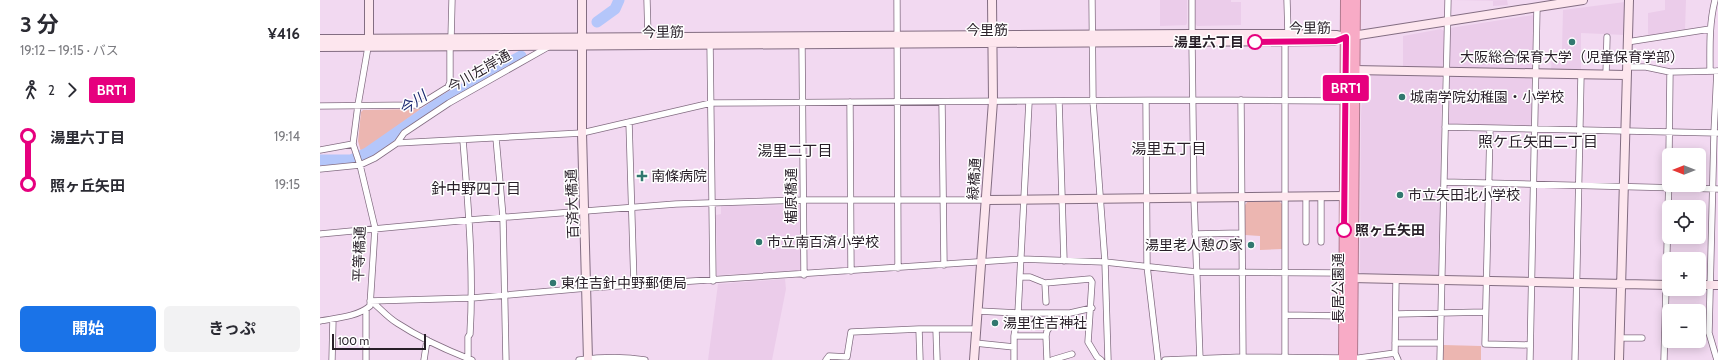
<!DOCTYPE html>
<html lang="ja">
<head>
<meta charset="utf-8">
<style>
	:root { --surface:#fff; --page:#f2f2f3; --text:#2b2b33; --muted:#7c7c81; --accent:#1a73e8 }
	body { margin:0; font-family:Cabin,"Noto Sans JP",sans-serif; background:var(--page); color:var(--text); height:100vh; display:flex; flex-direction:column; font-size:15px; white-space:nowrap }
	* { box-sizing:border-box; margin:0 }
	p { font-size:13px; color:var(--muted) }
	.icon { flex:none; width:22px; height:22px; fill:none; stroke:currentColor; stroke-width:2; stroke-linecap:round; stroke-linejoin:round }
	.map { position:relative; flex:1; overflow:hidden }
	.sheet { display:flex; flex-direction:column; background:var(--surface); width:320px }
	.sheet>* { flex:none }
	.badge { padding:0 8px; border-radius:3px; font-size:14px; line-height:26px }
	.needle { width:26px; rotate:270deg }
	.controls { position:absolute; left:1342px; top:148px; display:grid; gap:8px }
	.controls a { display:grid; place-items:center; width:44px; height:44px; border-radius:6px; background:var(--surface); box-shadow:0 2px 10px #0003; font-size:20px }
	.scale { position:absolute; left:12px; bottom:10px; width:94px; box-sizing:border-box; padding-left:4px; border:2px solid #281f28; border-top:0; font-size:11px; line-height:14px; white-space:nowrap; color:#281f28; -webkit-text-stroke:3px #fff; paint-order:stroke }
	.map>.badge { position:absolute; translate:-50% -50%; box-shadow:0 0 0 2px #fff }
	.legs { display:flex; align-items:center; gap:6px; height:44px; padding:0 20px; font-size:13px }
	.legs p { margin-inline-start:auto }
	.summary { display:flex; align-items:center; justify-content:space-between; height:68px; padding:0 20px }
	h1 { font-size:22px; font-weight:700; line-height:30px }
	.button { display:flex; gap:8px; margin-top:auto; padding:8px 20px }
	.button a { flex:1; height:46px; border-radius:6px; background:var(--accent); color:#fff; font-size:16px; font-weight:700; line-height:46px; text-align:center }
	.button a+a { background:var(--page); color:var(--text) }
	ul { padding:0 20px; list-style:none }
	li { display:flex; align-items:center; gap:14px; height:48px; font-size:15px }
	li i { display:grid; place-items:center; width:6px; height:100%; margin:0 5px; background:currentColor }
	li i::after { content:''; width:10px; height:10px; margin:-5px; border:3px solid; border-radius:50%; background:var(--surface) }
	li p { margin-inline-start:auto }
	li:first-child i { background:linear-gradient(#0000 50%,currentColor 0) }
	li:last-child i { background:linear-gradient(currentColor 50%,#0000 0) }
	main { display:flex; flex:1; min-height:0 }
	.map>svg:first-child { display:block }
	.built { fill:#ebccea }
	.green { fill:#ecb6b1 }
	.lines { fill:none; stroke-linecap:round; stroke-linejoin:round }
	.river { stroke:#b4c6fa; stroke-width:11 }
	.street-casing { stroke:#836d82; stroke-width:7 }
	.secondary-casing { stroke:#836d82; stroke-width:10 }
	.highway-casing { stroke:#af7a8f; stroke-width:12 }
	.street { stroke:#fff; stroke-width:5.5 }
	.secondary { stroke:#fde6ee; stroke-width:8 }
	.highway { stroke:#f8abc6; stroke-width:10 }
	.line-1-casing { stroke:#fff; stroke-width:9 }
	.line-1 { stroke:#e6007e; stroke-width:6 }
	.stop-1-dot { fill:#fff; stroke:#e6007e; stroke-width:2 }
	.poi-dot { fill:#31786f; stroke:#fff; stroke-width:1.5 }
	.labels { text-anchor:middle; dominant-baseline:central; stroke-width:3; stroke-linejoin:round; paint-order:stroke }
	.street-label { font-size:14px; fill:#281f28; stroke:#fff }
	.stop-label { font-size:14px; font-weight:bold; fill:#281f28; stroke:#fff; text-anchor:end }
	.poi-label { font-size:14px; fill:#281f28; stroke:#fff; text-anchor:start }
	.water-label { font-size:15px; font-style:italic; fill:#1b2870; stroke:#fff }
	.neighbourhood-label { font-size:15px; fill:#281f28; stroke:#fff }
</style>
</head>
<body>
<main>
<section class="sheet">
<div class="summary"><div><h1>3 分</h1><p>19:12 – 19:15 · バス</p></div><b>¥416</b></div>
<div class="legs"><svg class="icon" aria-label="walk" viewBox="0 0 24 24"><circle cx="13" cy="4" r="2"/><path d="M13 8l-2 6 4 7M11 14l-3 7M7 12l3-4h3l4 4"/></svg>2<svg class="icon" aria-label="forward" viewBox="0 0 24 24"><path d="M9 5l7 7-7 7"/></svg><b class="badge" style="background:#e6007e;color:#fff">BRT1</b></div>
<ul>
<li><i style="color:#e6007e"></i><b>湯里六丁目</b><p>19:14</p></li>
<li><i style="color:#e6007e"></i><b>照ヶ丘矢田</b><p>19:15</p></li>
</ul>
<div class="button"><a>開始</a><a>きっぷ</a></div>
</section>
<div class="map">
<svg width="1398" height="360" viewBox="0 0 1398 360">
	<rect width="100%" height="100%" fill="#f2d9f1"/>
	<!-- built -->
	<path class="built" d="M840,0H867V23L866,25L840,26Z
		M874,0H911V2H921V25L877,26L874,22Z
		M1187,0L1188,5L1173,6V1H1132Z
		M1345,0H1366L1365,30L1328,37V13L1345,10Z
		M1305,2V35L1261,33V71H1231L1232,51L1242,50L1243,10Z
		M1213,15V69L1211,71L1131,68L1129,67L1130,28Z
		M1121,29L1124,31L1123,67L1121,69L1083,67V36Z
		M1046,73L1119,75L1122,78L1119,274L1118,276L1042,274L1040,272L1041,116L1043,75Z
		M1131,75L1209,76L1213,79L1212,123L1209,126L1129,124L1128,123V77Z
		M479,205L482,208L481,270L478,271L397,275L396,215L401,214V206Z
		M465,279L466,289L452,360H388L398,284Z"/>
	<!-- green -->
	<path class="green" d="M101,109L41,152L38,141L41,112L43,110Z
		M928,201H959L962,204V249L940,250V236L925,235V205Z
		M1123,345L1161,346V360H1123Z"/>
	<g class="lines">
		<!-- river -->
		<path class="river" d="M277,22L295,9L299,0
			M0,160H31L47,153L119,103L201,56"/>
		<defs>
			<path id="street" d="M327,0L328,36
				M577,0L578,268
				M772,0L773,101L785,262L788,360
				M872,0V34
				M967,0L968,34
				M131,39L132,0
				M965,41V360
				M390,42L393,281
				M872,42L874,198L880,360
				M1307,42L1390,29
				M482,44L484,275
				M1307,67H1326L1350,72L1398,71
				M1390,71C1390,47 1389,24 1395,0
				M1397,71L1394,133L1389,333L1397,360
				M1286,75L1287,37
				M921,100L923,360
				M739,101L744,261
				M826,101L827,266L838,360
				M530,102L531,271
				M622,102L624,265
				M709,102L698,313H750L772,308
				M0,106L99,105L128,87L130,82V47
				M309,122L314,286
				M1125,127L1398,133
				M1170,128L1165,344L1210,345
				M176,138L183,217L186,360
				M143,140C148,205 154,269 150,334L148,337V358
				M77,143L262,133L391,103L872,100L1026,101
				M33,144L38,105L48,47
				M0,150L33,144
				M1349,155L1350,72
				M0,169L40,165L55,158L77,143L84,133L129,103L228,47
				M1124,182L1398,189
				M986,196V242
				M0,234L149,220L356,204L483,200H666
				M875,234L922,233
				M1001,242V196
				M700,277H710L725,283L770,279L772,282L768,342L777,357L781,360
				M725,283L726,302
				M50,301L152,298L267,288L701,259L785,262L877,272L1024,273
				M51,301C60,308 67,317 77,323C100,338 126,350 152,360
				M658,311L698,313L694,336
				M1076,314L1165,312
				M965,315L1024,316
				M0,321C16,318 37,317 50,306L55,228L40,165L33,144
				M599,329L600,360
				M616,329L617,360
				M1299,338H1322
				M655,343L694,347
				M1075,343H1120
				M1075,353L1078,360
				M1032,359L1075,353L1076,279
				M12,360L13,319
				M46,360V309
				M104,360L107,340
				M259,360C282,357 302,356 325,360
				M506,360L509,356L527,357L531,332L599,329H656
				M694,360V336H726
				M727,360L726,336L727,331L731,325V314
				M732,360L752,354
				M845,360L923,357L1024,358
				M1120,360L1128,0
				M1210,360L1217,7
				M1255,360L1261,75
				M1344,360L1349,176"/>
			<path id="secondary" d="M262,0V133L268,360
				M0,39L872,34H968L1016,35L1025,37
				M49,43V0
				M0,47L1014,41L1026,37L1263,0
				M1034,70L1306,75
				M666,200L1025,196
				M1028,276L1032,278L1076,279L1349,285
				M1379,285H1398
				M654,360L673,101L672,0
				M1299,360L1309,0"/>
			<path id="highway" d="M1024,360L1026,0
				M1032,360L1035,0"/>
		</defs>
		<!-- street casing -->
		<use href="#street" class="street-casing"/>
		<!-- secondary casing -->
		<use href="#secondary" class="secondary-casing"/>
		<!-- highway casing -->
		<use href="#highway" class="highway-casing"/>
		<!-- street -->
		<use href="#street" class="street"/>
		<!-- secondary -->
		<use href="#secondary" class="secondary"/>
		<!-- highway -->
		<use href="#highway" class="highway"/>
	</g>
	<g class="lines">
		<defs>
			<path id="line-1" d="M935,42L1016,41L1026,37L1024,230"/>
		</defs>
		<!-- line-1 casing -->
		<use href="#line-1" class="line-1-casing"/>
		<!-- line-1 -->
		<use href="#line-1" class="line-1"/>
	</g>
	<!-- markers -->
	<g class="stop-1-dot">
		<circle cx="935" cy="42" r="7"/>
		<circle cx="1024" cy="230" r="7"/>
	</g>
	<g class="poi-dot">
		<circle cx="1252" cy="42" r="4"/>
		<circle cx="1082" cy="97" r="4"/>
		<path d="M320 170h4v4h4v4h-4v4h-4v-4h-4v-4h4z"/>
		<circle cx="1080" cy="195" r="4"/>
		<circle cx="439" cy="242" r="4"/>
		<circle cx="931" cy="245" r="4"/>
		<circle cx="233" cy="283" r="4"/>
		<circle cx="675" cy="323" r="4"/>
	</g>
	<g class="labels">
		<!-- street labels -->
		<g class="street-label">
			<text transform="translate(990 28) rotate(-1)">今里筋</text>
			<text x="667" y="30">今里筋</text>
			<text transform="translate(343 32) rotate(-1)">今里筋</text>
			<text transform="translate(159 71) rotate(-30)">今川左岸通</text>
			<text transform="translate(654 179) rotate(-86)">緑橋通</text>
			<text transform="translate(471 196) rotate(-90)">楯原橋通</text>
			<text transform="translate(252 204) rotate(-92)">百済大橋通</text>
			<text transform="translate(39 254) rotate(-88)">平等橋通</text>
			<text transform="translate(1018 288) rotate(-90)">長居公園通</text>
		</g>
		<!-- stop labels -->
		<g class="stop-label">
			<text x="924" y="42">湯里六丁目</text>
			<text x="1035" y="230" text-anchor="start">照ヶ丘矢田</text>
		</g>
		<!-- poi labels -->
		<g class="poi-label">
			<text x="1252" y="57" text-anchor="middle">大阪総合保育大学（児童保育学部）</text>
			<text x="1090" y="97">城南学院幼稚園・小学校</text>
			<text x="331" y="176">南條病院</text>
			<text x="1088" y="195">市立矢田北小学校</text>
			<text x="447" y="242">市立南百済小学校</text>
			<text x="923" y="245" text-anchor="end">湯里老人憩の家</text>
			<text x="241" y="283">東住吉針中野郵便局</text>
			<text x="683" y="323">湯里住吉神社</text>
		</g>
		<!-- water labels -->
		<g class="water-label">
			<text transform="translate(93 103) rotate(-35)">今川</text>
		</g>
		<!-- neighbourhood labels -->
		<g class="neighbourhood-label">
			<text x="1218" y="142">照ケ丘矢田二丁目</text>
			<text x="849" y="149">湯里五丁目</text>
			<text x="475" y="151">湯里二丁目</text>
			<text x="156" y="189">針中野四丁目</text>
		</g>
	</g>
</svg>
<div class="controls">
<a><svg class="needle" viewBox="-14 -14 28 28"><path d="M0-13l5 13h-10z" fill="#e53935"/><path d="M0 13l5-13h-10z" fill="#7c7c81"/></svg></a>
<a><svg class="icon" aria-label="locate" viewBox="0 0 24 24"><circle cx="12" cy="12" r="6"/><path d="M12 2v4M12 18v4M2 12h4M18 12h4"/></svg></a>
<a>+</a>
<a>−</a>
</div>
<div class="scale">100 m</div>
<b class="badge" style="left:1026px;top:88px;background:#e6007e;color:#fff">BRT1</b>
</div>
</main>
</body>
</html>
